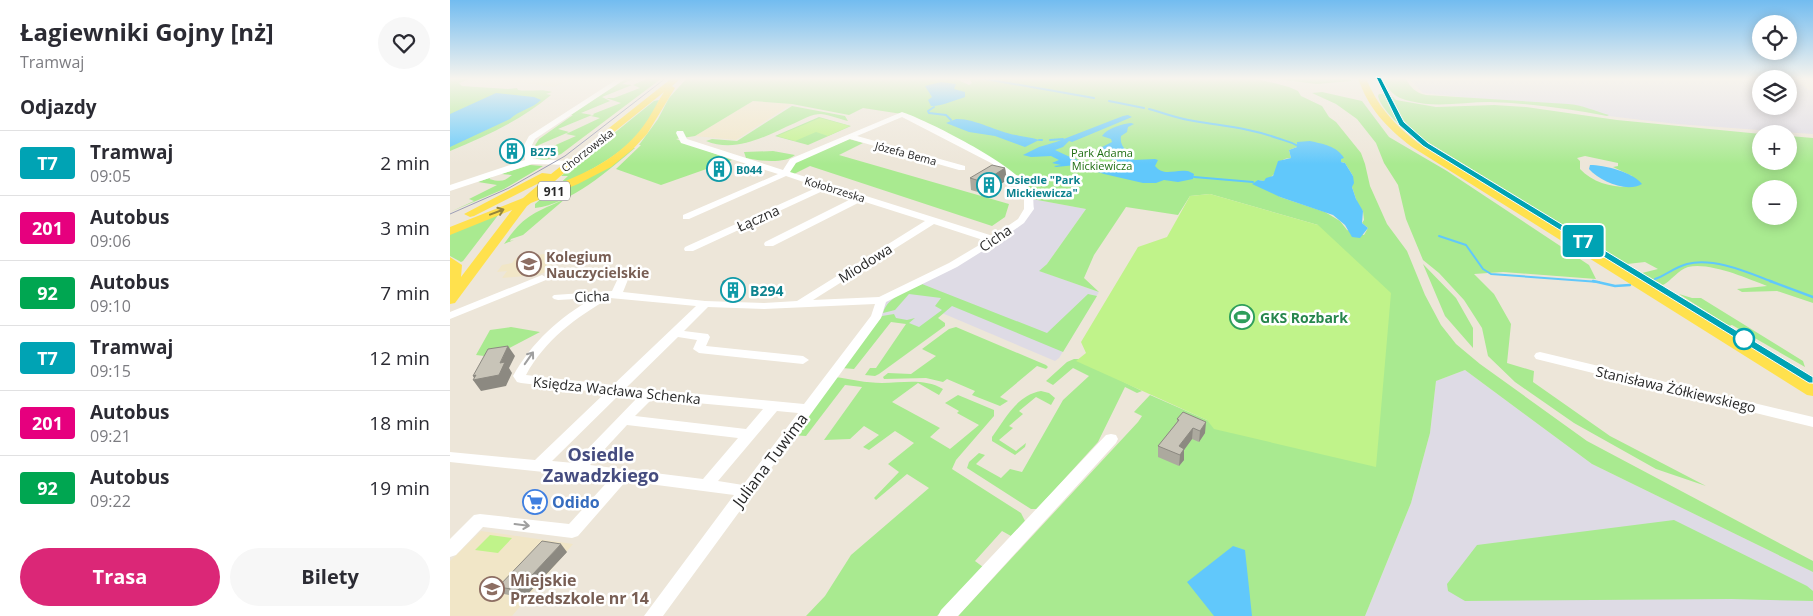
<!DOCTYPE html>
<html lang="pl">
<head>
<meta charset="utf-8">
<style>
	:root { --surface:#fff; --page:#f7f7f7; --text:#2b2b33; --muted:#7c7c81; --line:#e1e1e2; --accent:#db2777 }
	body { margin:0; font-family:"Open Sans",sans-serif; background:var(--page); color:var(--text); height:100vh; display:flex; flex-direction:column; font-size:19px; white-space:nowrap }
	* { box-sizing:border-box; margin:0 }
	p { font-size:16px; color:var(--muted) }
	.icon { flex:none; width:28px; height:28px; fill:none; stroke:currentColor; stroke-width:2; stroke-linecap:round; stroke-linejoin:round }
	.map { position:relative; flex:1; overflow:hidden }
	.sheet { display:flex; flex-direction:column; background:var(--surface); width:450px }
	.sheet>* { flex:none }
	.badge { padding:0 10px; border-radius:4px; font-size:18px; line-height:32px }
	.buttons { position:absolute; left:1302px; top:15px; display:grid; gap:10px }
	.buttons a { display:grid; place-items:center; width:45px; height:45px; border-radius:50%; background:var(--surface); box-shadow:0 2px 12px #0003; font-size:25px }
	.map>.badge { position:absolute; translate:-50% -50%; box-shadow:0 0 0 2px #fff }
	h2 { padding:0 20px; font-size:19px; line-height:45px }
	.round { display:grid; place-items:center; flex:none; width:52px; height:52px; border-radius:26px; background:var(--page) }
	.summary { display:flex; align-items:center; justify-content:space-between; height:85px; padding:0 20px }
	h1 { font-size:24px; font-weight:700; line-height:38px }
	.primary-button { display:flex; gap:10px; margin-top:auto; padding:10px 20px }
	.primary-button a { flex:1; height:58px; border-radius:30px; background:var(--accent); color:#fff; font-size:20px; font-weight:700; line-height:58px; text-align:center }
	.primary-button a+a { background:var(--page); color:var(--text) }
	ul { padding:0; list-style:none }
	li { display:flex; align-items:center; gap:15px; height:65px; padding:0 20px; border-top:1px solid var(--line) }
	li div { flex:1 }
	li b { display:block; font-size:19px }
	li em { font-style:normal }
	li .badge { min-width:55px; font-weight:700; text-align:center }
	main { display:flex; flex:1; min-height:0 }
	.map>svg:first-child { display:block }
	.industrial { fill:#dedbe5; fill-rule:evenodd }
	.education { fill:#f1e6c7 }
	.green { fill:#a9ea90; fill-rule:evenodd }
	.pitch { fill:#c0f38a }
	.water { fill:#61c8fb }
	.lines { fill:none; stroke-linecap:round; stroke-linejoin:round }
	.stream-far1 { stroke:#61c8fb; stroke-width:2 }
	.stream { stroke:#61c8fb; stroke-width:2.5 }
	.minor { fill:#fff; fill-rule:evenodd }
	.major { fill:#ffe14d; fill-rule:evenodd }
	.tram { stroke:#9c9eb6; stroke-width:1 }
	.wall { fill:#aca99e }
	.shaded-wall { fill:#8c8981 }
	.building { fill:#c8c4b8; stroke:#8c8981 }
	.oneway { stroke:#94853b }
	.oneway2 { stroke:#9f9f9f }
	.line { fill:#00a3b4; stroke:#fff }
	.stop-dot { fill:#fff; stroke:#00a3b4; stroke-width:2.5 }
	.labels { text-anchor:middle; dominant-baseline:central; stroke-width:5; stroke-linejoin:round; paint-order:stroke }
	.far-street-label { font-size:11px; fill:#292929; stroke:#fff }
	.far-culture-label { font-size:11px; font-weight:bold; fill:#0d838f; stroke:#fff; text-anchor:start }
	.far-park-label { font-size:11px; fill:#1f6e12; stroke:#fff }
	.shield { fill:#fff; stroke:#696969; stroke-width:1 }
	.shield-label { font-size:12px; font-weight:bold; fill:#292929 }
	.street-label { font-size:14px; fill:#292929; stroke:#fff }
	.education-label { font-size:14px; font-weight:bold; fill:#785e54; stroke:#fff; text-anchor:start }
	.culture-label { font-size:14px; font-weight:bold; fill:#0d838f; stroke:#fff; text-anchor:start }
	.leisure-label { font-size:14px; font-weight:bold; fill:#27864d; stroke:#fff; text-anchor:start }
	.near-street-label { font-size:16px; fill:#292929; stroke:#fff }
	.near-shop-label { font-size:16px; font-weight:bold; fill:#366cbe; stroke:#fff; text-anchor:start }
	.near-education-label { font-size:16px; font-weight:bold; fill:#785e54; stroke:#fff; text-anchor:start }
	.near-neighbourhood-label { font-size:18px; font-weight:bold; fill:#454c7f; stroke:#fff }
</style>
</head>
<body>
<main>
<section class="sheet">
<div class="summary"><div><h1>Łagiewniki Gojny [nż]</h1><p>Tramwaj</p></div><a class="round"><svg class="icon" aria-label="heart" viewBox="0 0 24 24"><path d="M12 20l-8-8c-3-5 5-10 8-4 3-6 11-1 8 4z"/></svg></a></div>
<h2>Odjazdy</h2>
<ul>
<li><span class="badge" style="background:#00a3b4;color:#fff">T7</span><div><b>Tramwaj</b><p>09:05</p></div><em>2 min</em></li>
<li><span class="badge" style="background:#e6007e;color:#fff">201</span><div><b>Autobus</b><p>09:06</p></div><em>3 min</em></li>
<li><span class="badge" style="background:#00a651;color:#fff">92</span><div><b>Autobus</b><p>09:10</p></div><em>7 min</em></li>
<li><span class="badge" style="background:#00a3b4;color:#fff">T7</span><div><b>Tramwaj</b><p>09:15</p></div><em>12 min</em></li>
<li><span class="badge" style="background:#e6007e;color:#fff">201</span><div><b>Autobus</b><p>09:21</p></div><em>18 min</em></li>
<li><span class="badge" style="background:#00a651;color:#fff">92</span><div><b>Autobus</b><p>09:22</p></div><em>19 min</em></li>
</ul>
<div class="primary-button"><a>Trasa</a><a>Bilety</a></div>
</section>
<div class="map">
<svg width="1363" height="616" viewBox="0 0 1363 616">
	<rect width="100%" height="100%" fill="#ede6d9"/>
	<!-- industrial -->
	<path class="industrial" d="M958,78H1342L1359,90H1363V134L1227,124L1158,116L1131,110L973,93ZM1311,79H1339V106H1311Z
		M582,199L636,209L597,264L590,271L649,292L609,358L605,361L492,313L468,330L457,323L430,315V303L573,221Z
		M1015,370L1142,464L1363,572V616H915L961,503L980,433L986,381Z"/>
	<!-- education -->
	<path class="education" d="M49,78H126L103,87L47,79Z
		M303,101L342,104L286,140L245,136Z
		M108,252L96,272L87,275L52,278L57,271L47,272L52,265L62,263L66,258Z
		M31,531L123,544L62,616H0V561Z"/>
	<!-- green -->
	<path class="green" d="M0,78H22L9,83L12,86L58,89L67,88L68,90C79,92 92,88 102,92L96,94L101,95C70,121 36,136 0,151Z
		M177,78H185L172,84L182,85L152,97L160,101L131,113L142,115L108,129L119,132L84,147L89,139L123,115H120Z
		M198,78H212L111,154C101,158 91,165 83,155L126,136L116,134L150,118L141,116L144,115L143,114L171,103L156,98H164L190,88L183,85Z
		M237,78H504L519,85L522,83L519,78H804L839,87L848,91L851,96L872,106L879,117L886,122L911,153L915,164L920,186L937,224L957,251L975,295L991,325L1006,344L1030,364L1137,441L1363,561V572L1142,464L1015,370L986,381L980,433L961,503L915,616H508L688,422L692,416L684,412L700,395L757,420L868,225L760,194L740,196L728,215L676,207L644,255L634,278L649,292L589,271L597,264L636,209L582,199L544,161L452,114L413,108L399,115L342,104L303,101L245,136L226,139L282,160L211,185L166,169L191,145H189L208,119L219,98ZM847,143L891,159V162L895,163L903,176L902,187L908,205L913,211L914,220L912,223L918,228L914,235L897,230L890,221L875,212L830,197L808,180L814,181C818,179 822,177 824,174C830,165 827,159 841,158L839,150L847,147Z
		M818,78H900L901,81L867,84Z
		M932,78H955C961,87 965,93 976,95L1118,104C1132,105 1145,111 1159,115L1157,116C1119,109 1079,103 1040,102C1013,102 986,108 960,101C943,97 941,92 932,78Z
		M872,92L912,101L939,137L997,171L1139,265L1146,279L1053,272L1024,274L1044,294L1061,324L1057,363L1084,371L1083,382L1160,436L1256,486L1206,469L1124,423L1065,382L1038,356L1032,328L1014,300L989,273L973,260L956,219L948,185L934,163L926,143L907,119L886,104L862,93Z
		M929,94H935L947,120L965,138L1103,225C1065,201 939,136 928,96Z
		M941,95L946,100L986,107L1044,105L1076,107L1167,120L1311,134V161H1339V136L1363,138V303L1327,291L1292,292L1287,289L1317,286C1296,278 1260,262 1238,267C1228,270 1221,281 1213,285L1192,273L1208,269L1195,262L1177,264L971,138L953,120ZM1135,156L1168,163V166L1163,167L1182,176V187C1164,188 1143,183 1130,169V161L1127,158ZM1311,189H1339V216H1311Z
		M209,100C191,148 146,167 104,189L118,176H111L204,101Z
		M342,106L395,116L398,121C390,119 380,115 371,114C362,114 353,119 345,123C317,135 287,154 256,141L262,139L287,141Z
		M369,117L401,126L358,145L325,136Z
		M399,139L413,143L389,155L559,204L555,217L542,226L360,166L344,174L334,171L346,162Z
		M183,148H185C159,170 121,204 85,208V204L93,197Z
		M323,151L345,155C335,164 309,161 296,158L294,152Z
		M80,165L93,166L54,189L0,212L24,201L19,199L47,185L28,182L42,177L39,179C53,183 55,180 62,175L51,174Z
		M115,199L73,235L61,239L60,241L64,240L54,244C74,215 84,213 115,199Z
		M49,214L13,261L11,262L0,256V233Z
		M973,264L1006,298L1023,328V348L995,316Z
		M472,284L597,333L638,294L647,296L613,352L502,306L488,318L495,323V326L429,374L425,376L415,375L420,368H426L456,324L441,322L404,369L392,368L432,316L444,314L446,318L457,320L465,318L459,323L469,327L492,310L485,306L491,298L459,294L445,310L433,313C438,296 458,291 472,284Z
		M1229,294L1242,298H1251L1353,361L1355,367L1282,325L1279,326Z
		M61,327L90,332L42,357L26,355L40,330Z
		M506,327L596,365L598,367L596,369L587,366L550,397L558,401L550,406L522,395L525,391L497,379L493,382L476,378L434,379L433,377L438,373L461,374L486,356L472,349L499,329Z
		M624,359H628L692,391L687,393L675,387L648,442L587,509H581L517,468L519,462L529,453L535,455L526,464L551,478L560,469L572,472L613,400L639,376L623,368L603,385L596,381L617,362Z
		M385,377C400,379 416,383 432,383C453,383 474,378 493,389L489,395L468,383L442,402L490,428L480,437L500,449L529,425L507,413L509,411L495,403L508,395L544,410V416L506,460L502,469L571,513L575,521L561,536L552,531L525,561L533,567V568L487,616H356L375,596L401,555L479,488L457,474L426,500L424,498L449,472L438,464L464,443L445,431L419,450L413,447L429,435L414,426L400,439L374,440L412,387L395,385L356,436L341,435Z
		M591,391L599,393L605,398L601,405L586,397L569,411L573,414L559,426L563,428L549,440L566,451L576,443L575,447L565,455L542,441V437C555,419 567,395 591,391Z
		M1224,520L1357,586L1363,591V601L1281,599L1015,601L998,591L997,584L1027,545Z"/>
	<!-- pitch -->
	<path class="pitch" d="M370,118L400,126L378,136L366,132L345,141L327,136Z
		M760,194L868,225L941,293L926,467L764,429L757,420L626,361L636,353L631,342L688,247L717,237L740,196Z
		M40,535L62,538L48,553L25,550Z"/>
	<!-- water -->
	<path class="water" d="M491,82L506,84L504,89L515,92V97C506,100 489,107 481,106L478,100L482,97L475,86Z
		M46,93L84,97L91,100C82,109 69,110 60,119L0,147V114Z
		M673,116L678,115L682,117L622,142L619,141L613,147L605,150C620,157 641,167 661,168L667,161L657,158L650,153L652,147L662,142L661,139L652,136C657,128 672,124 681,123L684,124L678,127L677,132L671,136C669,148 679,151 684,160L705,159L708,160L705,166C714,177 725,169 737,171C739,171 742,173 744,174L743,179L728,182L714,180L706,183H693L654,174L626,165L606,167L604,166L611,165L602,163L609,160L601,156L581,157L573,155L589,147L606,142Z
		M506,119C524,118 547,132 566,135C574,137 581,137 589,140L575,147L545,136L519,132L496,123Z
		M860,141C873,144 887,146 894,158L891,159V162L895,163L903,176L904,183L902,187L906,199L913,211L912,223L918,228L910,238L902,237L895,225L883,215L830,197L802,184L808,180L814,181L816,178L823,176L828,161L841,158L839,150L847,147V142Z
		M1140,165C1154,165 1183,172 1192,184C1176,193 1150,181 1139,169Z
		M783,546L795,550L802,616H764L737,582Z"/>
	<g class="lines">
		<!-- stream-far1 -->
		<path class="stream-far1" d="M530,78L644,98
			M659,101L694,108
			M484,107L478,111L479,113L496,115L501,120
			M699,109C714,113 729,119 744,121C772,126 800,128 827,138C835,141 840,141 848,146
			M589,140H592
			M600,140L613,139
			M744,177L803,182
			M989,236L1016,245L1033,269L1041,274L1149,282
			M1205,279C1216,275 1225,267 1237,264C1264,257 1299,273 1323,282"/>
		<!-- stream -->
		<path class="stream" d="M1143,281L1165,286L1180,285
			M1320,281L1363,297"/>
		<!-- minor -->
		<path class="minor" d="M169,78L175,79L85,139L82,145L83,159L119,161L123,163L122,165L82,164L0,191V185L75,160L74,145L79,136Z
			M452,112C477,120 574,169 582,193C584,198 583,204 584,209L574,223L547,242L507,267L436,302L431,318L213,616H194L284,495L176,481L128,536L122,538L33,527L6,555L0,557V539L24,515L30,514L119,524L160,479L0,462V452L85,460L155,393L71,383L67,382L63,376C82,342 109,318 143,298L108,300L104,299L102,297L104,295L162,291L171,272L176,269L181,272L173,292L255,301L314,303L347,301L475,221L412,201L323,246H315L314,244L315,242L403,198L377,189L243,251H235L234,249L235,247L368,187L336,176L239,219H233V215L328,174L231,143L226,133L227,131H233L237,139L333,170L340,159ZM452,117L541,163L558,177L574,194V209L568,219L543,236L340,172L346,163L400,139L509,170H515V166L407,136ZM484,224L536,241L499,263L429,297L363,300ZM160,298L246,306L163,385L76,375C95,340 126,317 160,298ZM425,304L421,316L354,404L177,387L228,337L247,340L243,349L249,353L353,364L359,360L353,356L256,346L260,337L258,334L234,331L258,307L314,309ZM169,395L188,397L124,463L102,461ZM202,399L313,409L296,429L185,416ZM327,411L348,413L293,485L268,481ZM177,425L288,438L253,479L140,465Z
			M92,275L97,278L96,280L0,319V312Z
			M1090,352L1363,417V427L1086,359L1084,356L1086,353Z
			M661,434L666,435L668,439L666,443L508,616H488L491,610L656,435Z"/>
		<!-- major -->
		<path class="major" d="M222,78H231L222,86L225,88L197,134L183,149L161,167L128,184L81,203L77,206L5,303L0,304V257L12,265L11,277L62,210L0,235V227L73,198L93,181L24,216L20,217L14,214L92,173L101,174ZM214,92C205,106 198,122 187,134C163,162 129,176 96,189L123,165Z
			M908,78H916C927,106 945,125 968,143L1363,384V396L1357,395L962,147C937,128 918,108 908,78Z"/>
		<!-- tram -->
		<path class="tram" d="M928,78L949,120L967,138L1363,380
			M0,214L59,188L115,156L216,78"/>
	</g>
	<!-- wall -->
	<path class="wall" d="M555,168L557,180L535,194L521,190L520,178Z
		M727,419L755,433L749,442L742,439L734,450V460L729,466L708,457V446L727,422Z
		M117,552L74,598L54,594L48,587Z"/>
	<!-- shaded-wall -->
	<path class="shaded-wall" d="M555,168L557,180L535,194L533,182Z
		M288,279L291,285L290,293L275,295L272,289Z
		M58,346L65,356L59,368L62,373L56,386L31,391L23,380H25L23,376L50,363Z
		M756,422L755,433L749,442L750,431Z
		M743,428L742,439L734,450V460L729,466L730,455L729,446Z
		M111,544L117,552L74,598L68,590Z"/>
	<!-- building -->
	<path class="building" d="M542,165L555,168L533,182L520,178Z
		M288,279L287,286L272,289L273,281Z
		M58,346L50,363L55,362L49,375L23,380L26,375L23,376L38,349Z
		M733,412L756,422L750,431L743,428L729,446L734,449L730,455L708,446L729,420L727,419Z
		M92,541L111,544L68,590L48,587Z"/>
	<!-- one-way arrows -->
	<defs><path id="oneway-shaft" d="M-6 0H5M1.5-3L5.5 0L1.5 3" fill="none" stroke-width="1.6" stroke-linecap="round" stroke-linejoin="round" transform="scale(1.25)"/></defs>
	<use class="oneway" href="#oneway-shaft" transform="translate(47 212) rotate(-21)"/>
	<g class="oneway2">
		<use href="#oneway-shaft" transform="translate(79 358) rotate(-55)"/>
		<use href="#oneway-shaft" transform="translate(72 525) rotate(7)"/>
	</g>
	<!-- sky -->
	<linearGradient id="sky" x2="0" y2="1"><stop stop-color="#72bcf0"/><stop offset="0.48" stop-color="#f7f4ee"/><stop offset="1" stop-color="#f7f4ee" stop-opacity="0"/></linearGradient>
	<rect width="1363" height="164" fill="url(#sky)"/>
	<!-- line -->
	<path class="line" d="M926,77L931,78L954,122L978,143L1363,377V383H1359L973,146L949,125Z"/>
	<!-- icons -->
	<defs>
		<symbol id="building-ring" viewBox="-11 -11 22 22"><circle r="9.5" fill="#fff" stroke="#0f9aa8" stroke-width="1.5"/><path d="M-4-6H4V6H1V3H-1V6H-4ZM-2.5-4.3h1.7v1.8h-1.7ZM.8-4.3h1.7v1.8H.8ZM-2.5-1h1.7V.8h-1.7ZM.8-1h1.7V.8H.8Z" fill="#0f9aa8"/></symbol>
		<symbol id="university-ring" viewBox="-11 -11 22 22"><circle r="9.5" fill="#fff" stroke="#8d6e63" stroke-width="1.5"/><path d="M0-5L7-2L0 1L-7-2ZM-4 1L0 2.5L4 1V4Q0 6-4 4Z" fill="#8d6e63"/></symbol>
		<symbol id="stadium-ring" viewBox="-11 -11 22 22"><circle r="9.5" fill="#fff" stroke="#2e9e5b" stroke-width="1.5"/><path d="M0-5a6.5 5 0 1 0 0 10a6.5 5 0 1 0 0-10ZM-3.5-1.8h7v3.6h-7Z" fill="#2e9e5b"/></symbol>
		<symbol id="supermarket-ring" viewBox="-11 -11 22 22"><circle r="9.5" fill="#fff" stroke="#3f7fe0" stroke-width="1.5"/><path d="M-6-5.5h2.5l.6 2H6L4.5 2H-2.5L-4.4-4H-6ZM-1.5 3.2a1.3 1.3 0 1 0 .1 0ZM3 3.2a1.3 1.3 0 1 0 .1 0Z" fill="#3f7fe0"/></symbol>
		<symbol id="school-ring" viewBox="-11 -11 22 22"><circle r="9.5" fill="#fff" stroke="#8d6e63" stroke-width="1.5"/><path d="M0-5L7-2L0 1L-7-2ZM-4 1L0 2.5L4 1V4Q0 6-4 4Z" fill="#8d6e63"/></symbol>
	</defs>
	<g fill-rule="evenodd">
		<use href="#building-ring" x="48" y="137" width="28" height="28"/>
		<use href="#building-ring" x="255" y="155" width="28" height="28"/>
		<use href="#building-ring" x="525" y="171" width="28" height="28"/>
		<use href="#university-ring" x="65" y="250" width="28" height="28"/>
		<use href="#building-ring" x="269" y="276" width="28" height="28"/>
		<use href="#stadium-ring" x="778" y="303" width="28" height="28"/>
		<use href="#supermarket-ring" x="71" y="488" width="28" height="28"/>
		<use href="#school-ring" x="28" y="575" width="28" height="28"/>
	</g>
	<!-- markers -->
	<circle class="stop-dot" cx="1294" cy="339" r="10"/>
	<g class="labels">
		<!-- far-street labels -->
		<g class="far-street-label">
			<text transform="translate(137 150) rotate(-38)">Chorzowska</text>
			<text transform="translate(456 153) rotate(15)">Józefa Bema</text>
			<text transform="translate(385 189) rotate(17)">Kołobrzeska</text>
		</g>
		<!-- far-culture labels -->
		<g class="far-culture-label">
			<text x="80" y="151">B275</text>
			<text x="286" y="169">B044</text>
			<text x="556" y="179">Osiedle "Park<tspan x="556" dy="13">Mickiewicza"</tspan></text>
		</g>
		<!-- far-park labels -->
		<g class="far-park-label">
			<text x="652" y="152">Park Adama<tspan x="652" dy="13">Mickiewicza</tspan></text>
		</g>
		<!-- shield labels -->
		<rect class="shield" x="88" y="181.5" width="32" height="19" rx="4"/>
		<g class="shield-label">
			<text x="104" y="191">911</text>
		</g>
		<!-- street labels -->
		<g class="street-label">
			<text transform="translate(308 218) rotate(-24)">Łączna</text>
			<text transform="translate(545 238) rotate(-34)">Cicha</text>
			<text transform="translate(415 263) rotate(-32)">Miodowa</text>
			<text transform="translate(142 296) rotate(-2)">Cicha</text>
			<text transform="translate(1226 389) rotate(13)">Stanisława Żółkiewskiego</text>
			<text transform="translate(167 390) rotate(6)">Księdza Wacława Schenka</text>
		</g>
		<!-- education labels -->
		<g class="education-label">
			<text x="96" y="256">Kolegium<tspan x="96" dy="16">Nauczycielskie</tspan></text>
		</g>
		<!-- culture labels -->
		<g class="culture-label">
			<text x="300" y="290">B294</text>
		</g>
		<!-- leisure labels -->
		<g class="leisure-label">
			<text x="810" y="317">GKS Rozbark</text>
		</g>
		<!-- near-street labels -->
		<g class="near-street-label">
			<text transform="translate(320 460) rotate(-53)">Juliana Tuwima</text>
		</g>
		<!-- near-shop labels -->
		<g class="near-shop-label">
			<text x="102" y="502">Odido</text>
		</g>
		<!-- near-education labels -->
		<g class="near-education-label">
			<text x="60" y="580">Miejskie<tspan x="60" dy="18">Przedszkole nr 14</tspan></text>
		</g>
		<!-- near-neighbourhood labels -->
		<g class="near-neighbourhood-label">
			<text x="151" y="454">Osiedle<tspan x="151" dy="21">Zawadzkiego</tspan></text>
		</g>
	</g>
</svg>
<div class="buttons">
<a><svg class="icon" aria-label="locate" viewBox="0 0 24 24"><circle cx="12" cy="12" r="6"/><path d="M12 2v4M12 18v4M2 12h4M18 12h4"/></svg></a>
<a><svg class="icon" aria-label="layers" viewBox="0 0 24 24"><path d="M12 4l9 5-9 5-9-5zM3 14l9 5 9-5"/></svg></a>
<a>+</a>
<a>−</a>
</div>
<b class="badge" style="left:1133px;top:241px;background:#00a3b4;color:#fff">T7</b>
</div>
</main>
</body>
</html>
